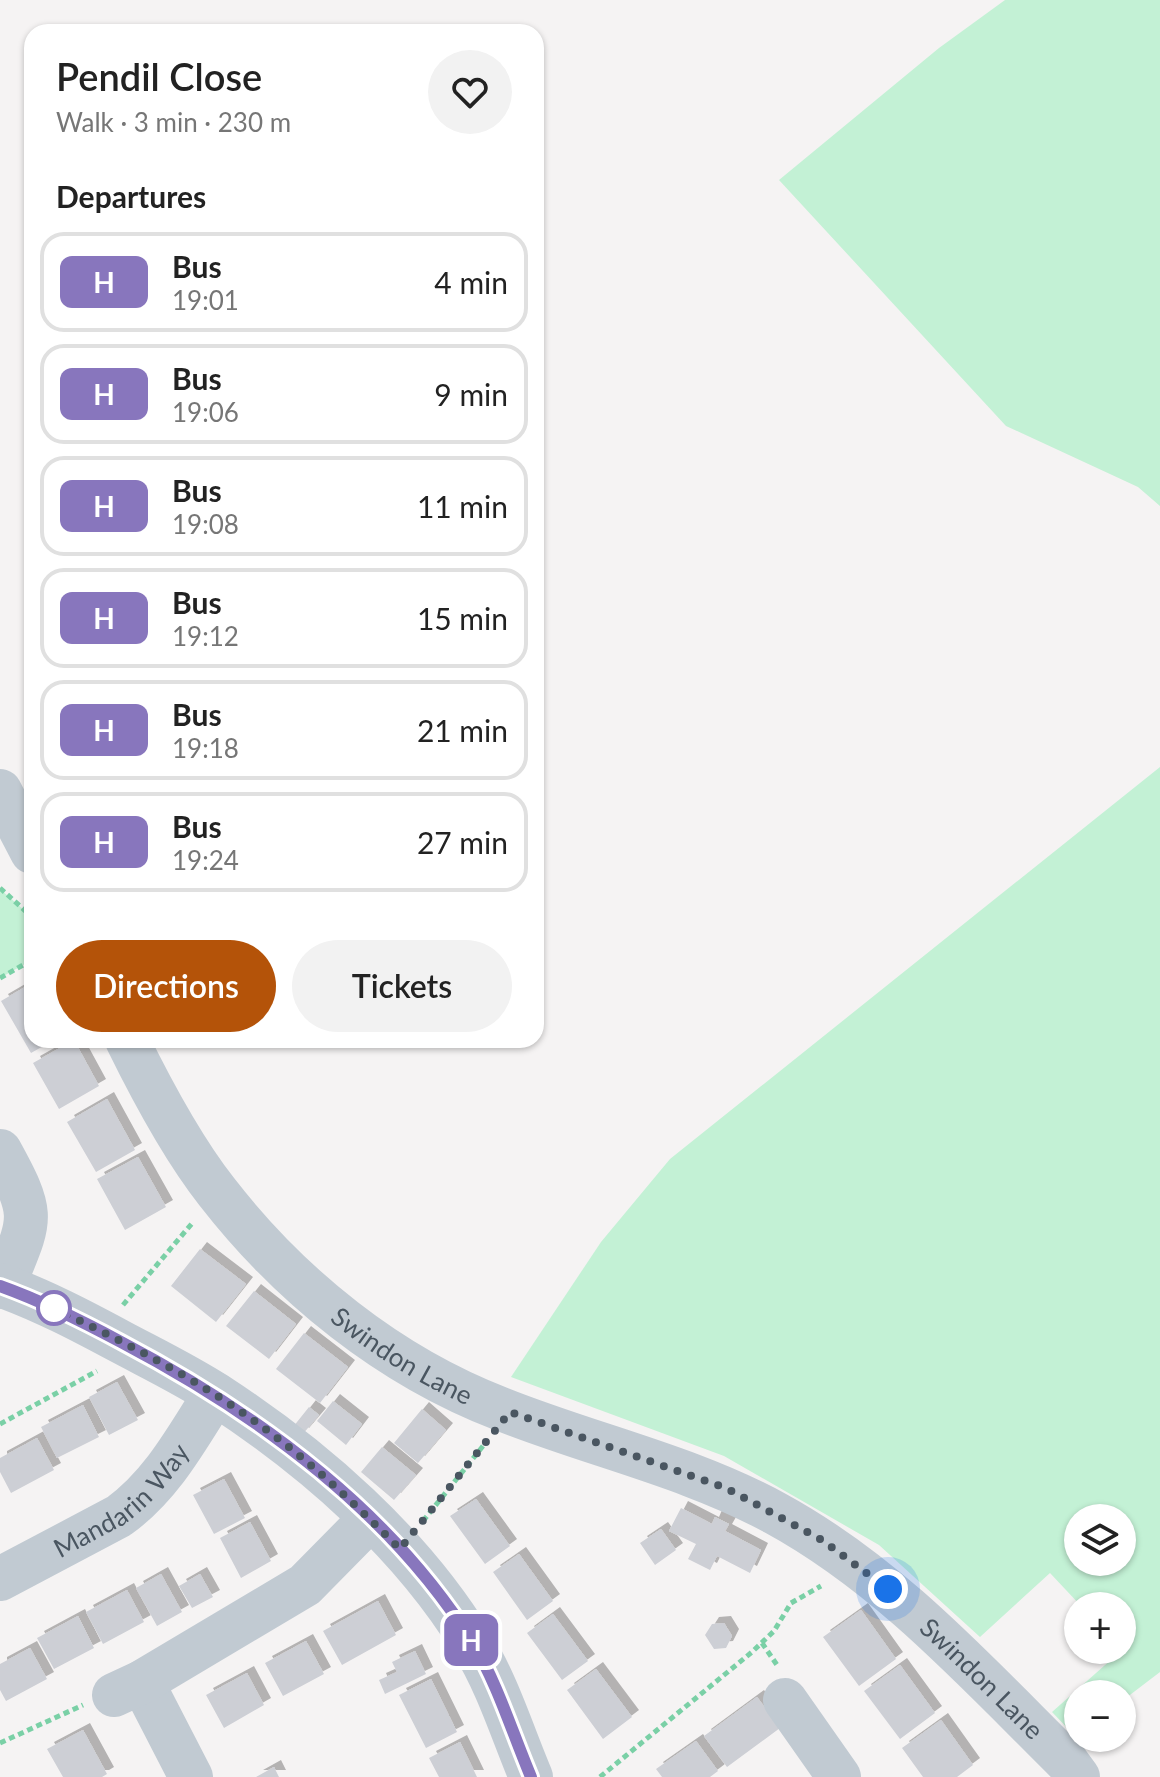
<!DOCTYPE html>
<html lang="en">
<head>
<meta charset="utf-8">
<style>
	:root { --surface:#fff; --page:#f2f2f2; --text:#222; --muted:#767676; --line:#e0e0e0; --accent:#b45309 }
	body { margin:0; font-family:Lato,sans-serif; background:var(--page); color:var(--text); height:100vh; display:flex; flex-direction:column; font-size:30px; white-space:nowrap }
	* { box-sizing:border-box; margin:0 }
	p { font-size:26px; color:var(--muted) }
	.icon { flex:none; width:44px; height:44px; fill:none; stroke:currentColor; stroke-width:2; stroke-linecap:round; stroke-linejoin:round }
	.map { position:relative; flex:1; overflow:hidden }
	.panel { position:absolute; left:24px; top:24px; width:520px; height:1024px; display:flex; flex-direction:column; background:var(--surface); border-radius:24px; box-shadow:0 2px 6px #0004 }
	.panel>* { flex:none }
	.badge { padding:0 16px; border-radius:12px; font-size:28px; line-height:52px }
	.tools { position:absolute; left:1064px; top:1504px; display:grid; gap:16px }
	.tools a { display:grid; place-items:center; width:72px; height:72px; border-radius:50%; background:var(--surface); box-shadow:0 2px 6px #0004; font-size:40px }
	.you { position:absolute; width:40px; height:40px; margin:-20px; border:6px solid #fff; border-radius:50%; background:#1a73e8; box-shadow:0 0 0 12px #1a73e833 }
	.map>.badge { position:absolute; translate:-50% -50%; box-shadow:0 0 0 4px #fff }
	h2 { padding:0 32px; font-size:30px; line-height:72px }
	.round { display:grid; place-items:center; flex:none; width:84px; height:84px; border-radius:42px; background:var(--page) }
	.summary { display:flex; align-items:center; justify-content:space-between; height:136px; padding:0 32px }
	h1 { font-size:38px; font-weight:600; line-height:60px }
	.cta { display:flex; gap:16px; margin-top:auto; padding:16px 32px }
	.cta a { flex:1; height:92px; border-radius:48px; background:var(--accent); color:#fff; font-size:32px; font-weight:600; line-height:92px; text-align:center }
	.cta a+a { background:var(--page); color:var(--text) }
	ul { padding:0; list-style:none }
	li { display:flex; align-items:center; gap:24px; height:100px; margin:0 16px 12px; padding:0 16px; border:4px solid var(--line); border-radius:24px }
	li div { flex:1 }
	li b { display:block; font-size:30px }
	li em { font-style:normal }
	li .badge { min-width:88px; font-weight:700; text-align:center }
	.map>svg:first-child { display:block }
	.green { fill:#c3f1d5; fill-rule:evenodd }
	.building { fill:#cdcfd5; filter:url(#shadow) }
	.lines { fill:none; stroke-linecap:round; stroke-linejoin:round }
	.path { stroke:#7ad0a6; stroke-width:5; stroke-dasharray:6 4; stroke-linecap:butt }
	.minor { stroke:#c1cad2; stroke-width:44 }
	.line-casing { stroke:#fff; stroke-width:18 }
	.line { stroke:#8876bd; stroke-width:12 }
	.walk { stroke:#4a5661; stroke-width:8; stroke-dasharray:0 14.4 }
	.stop-dot { fill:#fff; stroke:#8876bd; stroke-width:4 }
	.labels { text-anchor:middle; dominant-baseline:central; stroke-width:6; stroke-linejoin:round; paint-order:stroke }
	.street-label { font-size:26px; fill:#4a5661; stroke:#fff }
</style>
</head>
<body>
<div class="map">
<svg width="1160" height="1777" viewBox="0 0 1160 1777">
	<defs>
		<filter id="shadow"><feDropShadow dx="7" dy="-7" stdDeviation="0" flood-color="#0004"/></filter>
	</defs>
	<rect width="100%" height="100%" fill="#f5f3f3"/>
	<!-- green -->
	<path class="green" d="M1005,0H1160V506L1138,487L1006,426L779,180L939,48Z
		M1160,767V1672L1122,1701V1694H1078V1733L1075,1736L1052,1712L1122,1650V1606H1081L1050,1573L980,1637L879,1545L724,1456L511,1377L601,1242L670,1159ZM1078,1518H1122V1562H1078Z
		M0,889L32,917V960L0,978Z"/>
	<!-- building -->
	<path class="building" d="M32,983V1040H54L31,1053L1,1001Z
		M74,1040L99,1086L59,1109L33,1063Z
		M107,1099L135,1150L96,1172L67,1122Z
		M138,1157L166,1207L125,1230L97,1179Z
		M200,1249L246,1284L216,1322L171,1286Z
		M254,1291L296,1324L269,1359L226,1326Z
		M304,1333L348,1367L320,1403L276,1369Z
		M117,1382L138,1420L109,1435L89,1397Z
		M333,1401L362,1424L346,1445L317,1421Z
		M83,1405L99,1437L57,1458L41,1427Z
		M309,1407L319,1415L302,1435L293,1427Z
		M422,1409L446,1430L418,1463L394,1443Z
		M37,1438L54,1470L11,1493L0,1472V1458Z
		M382,1447L416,1475L394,1500L361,1472Z
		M224,1479L245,1518L214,1534L193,1495Z
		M476,1499L510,1546L485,1564L450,1516Z
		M681,1508L712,1524L715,1517L729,1524L725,1531L761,1550L750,1573L717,1556L710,1570L688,1559L696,1544L669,1531Z
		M250,1522L271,1561L241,1578L220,1538Z
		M661,1529L676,1550L655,1565L640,1543Z
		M519,1554L553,1601L527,1620L493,1572Z
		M161,1574L182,1612L157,1626L136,1588Z
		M200,1574L213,1597L192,1608L179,1586Z
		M127,1590L144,1622L103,1644L86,1612Z
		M378,1601L396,1635L342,1665L323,1631Z
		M861,1610L896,1659L859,1686L823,1637Z
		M553,1614L588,1661L562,1680L527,1633Z
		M78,1616L94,1648L54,1669L37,1638Z
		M724,1623L732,1636L726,1648L714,1649L705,1635L712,1624Z
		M306,1641L324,1674L283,1696L265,1663Z
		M30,1648L47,1679L6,1701L0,1690V1664Z
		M415,1651L426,1674L385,1694L379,1680L397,1672L392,1662Z
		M900,1665L935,1713L900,1739L864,1691Z
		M596,1669L632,1717L603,1739L567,1690Z
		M247,1673L264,1705L224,1728L206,1695Z
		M431,1679L457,1732L426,1748L399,1695Z
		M757,1697L780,1728L727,1767L704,1736Z
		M941,1720L973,1765L957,1777H923L902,1748Z
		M83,1730L107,1774L102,1777H63L47,1749Z
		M696,1741L718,1771L710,1777H662L656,1769Z
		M460,1742L477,1777H439L429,1758Z
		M274,1767L279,1777H256Z"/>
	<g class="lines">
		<!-- path -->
		<path class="path" d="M0,888L32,917
			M0,978L32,960
			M123,1305L194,1221
			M0,1424L97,1371
			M423,1521L487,1441
			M762,1643L777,1665
			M0,1743L83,1705
			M600,1777L752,1652L774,1631L791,1603L821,1586"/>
		<!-- minor -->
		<g class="minor">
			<path d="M0,791L32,852"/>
			<path id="s1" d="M127,1040C151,1089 183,1149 217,1192C290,1286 389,1366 501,1409C591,1445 689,1466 775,1513C889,1575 976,1672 1067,1762L1078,1777"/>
			<path d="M0,1151C37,1218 31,1218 3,1287"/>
			<path d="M0,1285C42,1300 82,1321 121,1342C153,1359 186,1375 217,1395C315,1459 411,1543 472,1643C498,1685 512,1732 531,1777"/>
			<path id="s2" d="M0,1579L119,1516C162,1485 187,1438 215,1394"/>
			<path d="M142,1682L191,1777"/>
			<path d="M114,1695L142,1682L305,1585L370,1519"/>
			<path d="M785,1700L839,1777"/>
		</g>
	</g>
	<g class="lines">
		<defs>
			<path id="line" d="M0,1286C42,1301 82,1321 121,1342C258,1414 390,1510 473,1643C498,1685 512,1732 531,1777"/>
		</defs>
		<!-- line casing -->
		<use href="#line" class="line-casing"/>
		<!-- line -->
		<use href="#line" class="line"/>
		<!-- walk -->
		<path class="walk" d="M54,1308C124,1342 194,1377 257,1423C309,1460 355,1504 400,1549L510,1412L726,1488L822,1540L888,1589"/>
	</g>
	<!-- markers -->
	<circle class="stop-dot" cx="54" cy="1308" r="16"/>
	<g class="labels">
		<!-- street labels -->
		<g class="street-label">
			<text stroke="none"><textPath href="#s1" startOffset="426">Swindon Lane</textPath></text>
			<text stroke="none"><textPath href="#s2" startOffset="146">Mandarin Way</textPath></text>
			<text stroke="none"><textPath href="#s1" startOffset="1098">Swindon Lane</textPath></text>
		</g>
	</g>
</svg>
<div class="tools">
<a><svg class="icon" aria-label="layers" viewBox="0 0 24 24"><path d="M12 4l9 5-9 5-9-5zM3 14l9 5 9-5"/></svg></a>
<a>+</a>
<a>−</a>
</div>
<div class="you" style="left:888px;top:1589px"></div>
<b class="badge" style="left:471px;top:1640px;background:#8876bd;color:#fff">H</b>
<section class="panel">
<div class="summary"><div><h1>Pendil Close</h1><p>Walk · 3 min · 230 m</p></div><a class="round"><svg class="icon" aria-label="heart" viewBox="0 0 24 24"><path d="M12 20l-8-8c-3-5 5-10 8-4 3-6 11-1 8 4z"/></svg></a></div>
<h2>Departures</h2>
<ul>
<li><span class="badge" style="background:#8876bd;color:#fff">H</span><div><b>Bus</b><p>19:01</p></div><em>4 min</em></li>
<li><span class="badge" style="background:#8876bd;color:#fff">H</span><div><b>Bus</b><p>19:06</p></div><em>9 min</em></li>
<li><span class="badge" style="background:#8876bd;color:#fff">H</span><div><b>Bus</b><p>19:08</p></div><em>11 min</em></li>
<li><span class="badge" style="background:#8876bd;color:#fff">H</span><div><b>Bus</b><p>19:12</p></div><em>15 min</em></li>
<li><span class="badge" style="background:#8876bd;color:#fff">H</span><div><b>Bus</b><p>19:18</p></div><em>21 min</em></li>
<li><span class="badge" style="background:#8876bd;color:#fff">H</span><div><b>Bus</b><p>19:24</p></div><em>27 min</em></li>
</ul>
<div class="cta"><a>Directions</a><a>Tickets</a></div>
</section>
</div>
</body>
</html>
